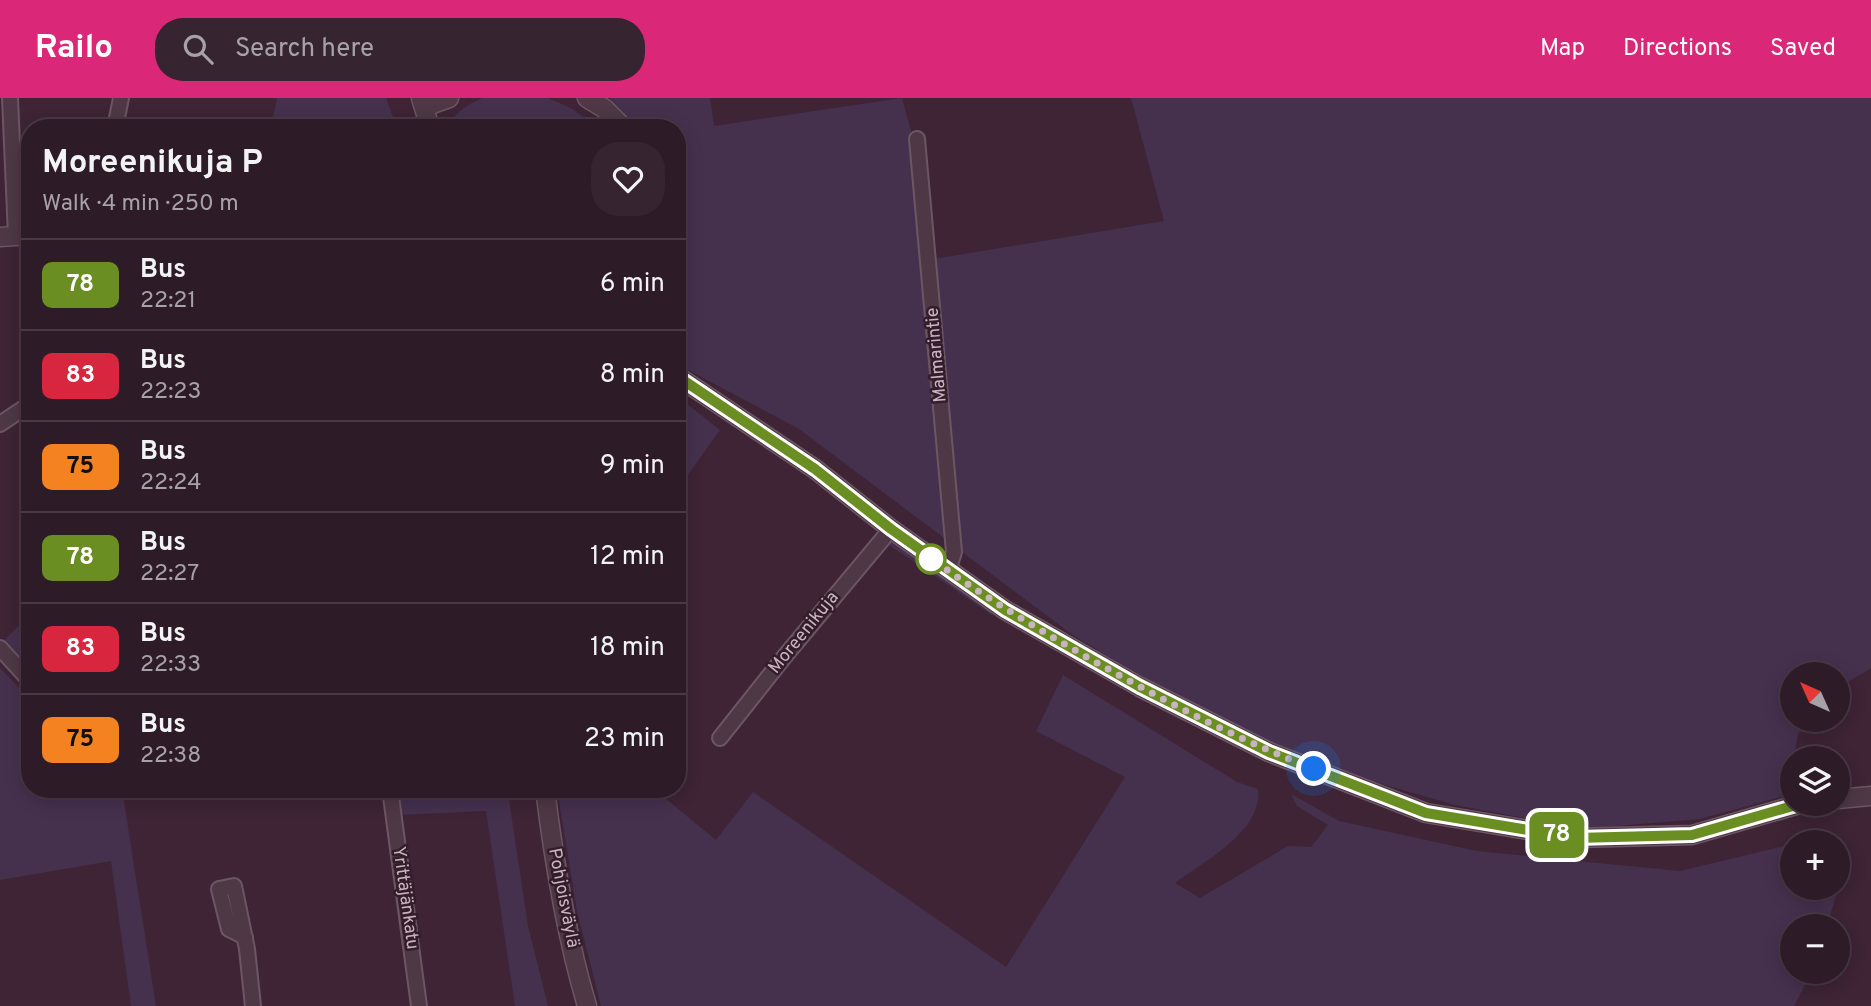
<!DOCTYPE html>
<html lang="en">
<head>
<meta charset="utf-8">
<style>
	:root { --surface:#2e1b28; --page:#362430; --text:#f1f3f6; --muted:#a7a1a8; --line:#493945; --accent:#db2777 }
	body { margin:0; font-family:Overpass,sans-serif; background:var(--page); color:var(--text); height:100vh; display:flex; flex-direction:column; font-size:26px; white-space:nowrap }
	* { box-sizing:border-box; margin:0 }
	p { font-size:23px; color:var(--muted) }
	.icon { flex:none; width:38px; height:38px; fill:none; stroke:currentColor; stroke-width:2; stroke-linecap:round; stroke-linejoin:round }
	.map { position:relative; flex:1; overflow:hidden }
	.panel { position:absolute; left:21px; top:21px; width:665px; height:679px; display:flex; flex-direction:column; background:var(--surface); border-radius:28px; box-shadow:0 4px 18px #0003,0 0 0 2px var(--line) }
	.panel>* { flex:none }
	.badge { padding:0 14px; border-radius:10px; font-size:24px; line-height:46px }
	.needle { width:46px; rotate:315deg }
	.fabs { position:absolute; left:1780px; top:564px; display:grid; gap:14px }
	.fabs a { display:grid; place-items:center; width:70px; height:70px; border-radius:50%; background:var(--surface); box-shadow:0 4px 18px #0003,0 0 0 2px var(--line); font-size:35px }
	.you { position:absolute; width:35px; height:35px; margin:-18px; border:5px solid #fff; border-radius:50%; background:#1a73e8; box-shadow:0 0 0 10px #1a73e833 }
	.map>.badge { position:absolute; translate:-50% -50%; box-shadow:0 0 0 4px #fff }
	.round { display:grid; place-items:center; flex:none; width:74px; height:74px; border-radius:28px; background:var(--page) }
	.overview { display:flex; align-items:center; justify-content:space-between; height:119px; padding:0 21px }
	h1 { font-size:33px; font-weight:700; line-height:52px }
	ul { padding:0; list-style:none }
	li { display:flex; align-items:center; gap:21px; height:91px; padding:0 21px; border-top:2px solid var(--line) }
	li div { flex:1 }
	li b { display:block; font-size:26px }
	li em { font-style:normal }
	li .badge { min-width:77px; font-weight:700; text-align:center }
	header { display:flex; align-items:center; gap:42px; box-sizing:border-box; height:98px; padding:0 35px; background:var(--accent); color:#fff }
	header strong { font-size:33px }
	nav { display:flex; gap:38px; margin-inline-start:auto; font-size:24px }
	.search { width:490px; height:63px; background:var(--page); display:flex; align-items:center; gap:18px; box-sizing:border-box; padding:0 24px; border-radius:28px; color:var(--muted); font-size:26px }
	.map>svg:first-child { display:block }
	.green { fill:#45314e }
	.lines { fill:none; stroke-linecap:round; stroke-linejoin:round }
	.minor-casing { stroke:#6c5664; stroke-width:18 }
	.tertiary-casing { stroke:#6c5664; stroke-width:21 }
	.minor { stroke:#4e3846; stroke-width:14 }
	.tertiary { stroke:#4e3846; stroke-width:18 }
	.line-casing { stroke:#fff; stroke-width:16 }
	.line { stroke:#6b8e23; stroke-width:10 }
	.walk { stroke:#c9b4c1; stroke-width:7; stroke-dasharray:0 12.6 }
	.stop-dot { fill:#fff; stroke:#6b8e23; stroke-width:3.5 }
	.labels { text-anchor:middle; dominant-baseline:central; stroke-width:5; stroke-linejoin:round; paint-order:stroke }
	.street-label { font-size:18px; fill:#c9b4c1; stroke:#331d2b }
</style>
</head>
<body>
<header>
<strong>Railo</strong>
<div class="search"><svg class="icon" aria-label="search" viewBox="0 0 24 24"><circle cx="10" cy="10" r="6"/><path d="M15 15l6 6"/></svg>Search here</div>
<nav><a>Map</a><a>Directions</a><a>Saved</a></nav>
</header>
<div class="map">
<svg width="1871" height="908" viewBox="0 0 1871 908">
	<rect width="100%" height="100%" fill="#3e2435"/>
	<!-- green -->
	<path class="green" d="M277,0H386L397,30H271Z
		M482,0H548L571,10L599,30H449C453,15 469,6 482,0Z
		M610,0H710L714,28L902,0L913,40L948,443L799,331L677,266V30H639Z
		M1131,0H1871V570L1838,590V576H1792V621H1811L1798,636L1794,660H1792L1788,697L1700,721L1581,731L1455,707L1312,666L1167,595L1070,535L958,451L934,161L1164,123Z
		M677,298L720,332L677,392Z
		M889,443L896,444L994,513L992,517L886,445Z
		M23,524H30V571L13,559L2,544Z
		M0,570L30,601L27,665L30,666V691H122L156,908H131L111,763L0,782Z
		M1063,577L1237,684L1258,691C1263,733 1205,763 1175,785L1200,800L1288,748L1311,749L1328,727L1297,708L1291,696L1339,723L1477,753L1680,773L1792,746V789H1838V765L1844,771L1827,828H1792V873H1812L1794,908H601L577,813L557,691H654L716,742L753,694L1006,869L1125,679L1036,633Z
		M394,691H490L508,695L528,828L548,908H515L486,713L398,717Z"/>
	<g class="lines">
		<defs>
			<path id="minor" d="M10,0L16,138
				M115,30L121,0
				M917,41L954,454L948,473
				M0,326L30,306
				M0,550L30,583
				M720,640L785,558L891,431
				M390,691L419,908
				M245,839L229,831L219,791L234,788L247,851L253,908"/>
			<path id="tertiary" d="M421,0L430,30
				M587,0L605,11L624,30
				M424,9L449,0
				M0,139L30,137
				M677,278L815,371L891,431L1005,512L1140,589L1269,654L1426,715L1576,740L1692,737L1803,705
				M545,691C554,764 566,837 587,908
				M1838,701L1871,698"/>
		</defs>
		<!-- minor casing -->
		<use href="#minor" class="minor-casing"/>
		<!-- tertiary casing -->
		<use href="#tertiary" class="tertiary-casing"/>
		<!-- minor -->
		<use href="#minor" class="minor"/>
		<!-- tertiary -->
		<use href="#tertiary" class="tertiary"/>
	</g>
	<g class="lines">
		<defs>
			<path id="line" d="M677,278L815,371L891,431L1005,512L1140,589L1269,654L1426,715L1576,740L1692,737L1803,705"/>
		</defs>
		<!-- line casing -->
		<use href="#line" class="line-casing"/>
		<!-- line -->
		<use href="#line" class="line"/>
		<!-- walk -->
		<path class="walk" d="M931,461L929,459C981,497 1036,530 1092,562C1164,603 1237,641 1314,671"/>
	</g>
	<!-- markers -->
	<circle class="stop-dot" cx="931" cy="461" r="14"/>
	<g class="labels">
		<!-- street labels -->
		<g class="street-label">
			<text transform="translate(937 257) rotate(-95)">Malmarintie</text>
			<text transform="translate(804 535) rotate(-51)">Moreenikuja</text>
			<text transform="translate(405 800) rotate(82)">Yrittäjänkatu</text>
			<text transform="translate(563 800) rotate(79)">Pohjoisväylä</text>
		</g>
	</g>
</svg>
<div class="fabs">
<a><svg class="needle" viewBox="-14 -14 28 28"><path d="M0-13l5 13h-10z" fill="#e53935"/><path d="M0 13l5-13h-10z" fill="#a7a1a8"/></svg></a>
<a><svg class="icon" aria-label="layers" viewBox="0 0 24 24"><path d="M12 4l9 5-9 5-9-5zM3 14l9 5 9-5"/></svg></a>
<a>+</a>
<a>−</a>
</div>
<div class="you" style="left:1314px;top:671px"></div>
<b class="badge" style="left:1557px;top:737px;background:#6b8e23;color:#fff">78</b>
<section class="panel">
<div class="overview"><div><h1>Moreenikuja P</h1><p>Walk · 4 min · 250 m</p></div><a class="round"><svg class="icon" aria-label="heart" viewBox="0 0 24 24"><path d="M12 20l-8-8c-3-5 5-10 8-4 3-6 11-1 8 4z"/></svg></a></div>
<ul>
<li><span class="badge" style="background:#6b8e23;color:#fff">78</span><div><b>Bus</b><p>22:21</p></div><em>6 min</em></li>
<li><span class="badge" style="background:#d7263d;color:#fff">83</span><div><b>Bus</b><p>22:23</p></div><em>8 min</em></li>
<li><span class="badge" style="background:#f58220;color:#111">75</span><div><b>Bus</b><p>22:24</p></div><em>9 min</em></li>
<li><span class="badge" style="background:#6b8e23;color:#fff">78</span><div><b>Bus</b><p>22:27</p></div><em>12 min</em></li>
<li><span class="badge" style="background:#d7263d;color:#fff">83</span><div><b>Bus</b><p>22:33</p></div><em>18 min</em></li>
<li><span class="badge" style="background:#f58220;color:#111">75</span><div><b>Bus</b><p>22:38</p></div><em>23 min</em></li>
</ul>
</section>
</div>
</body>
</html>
